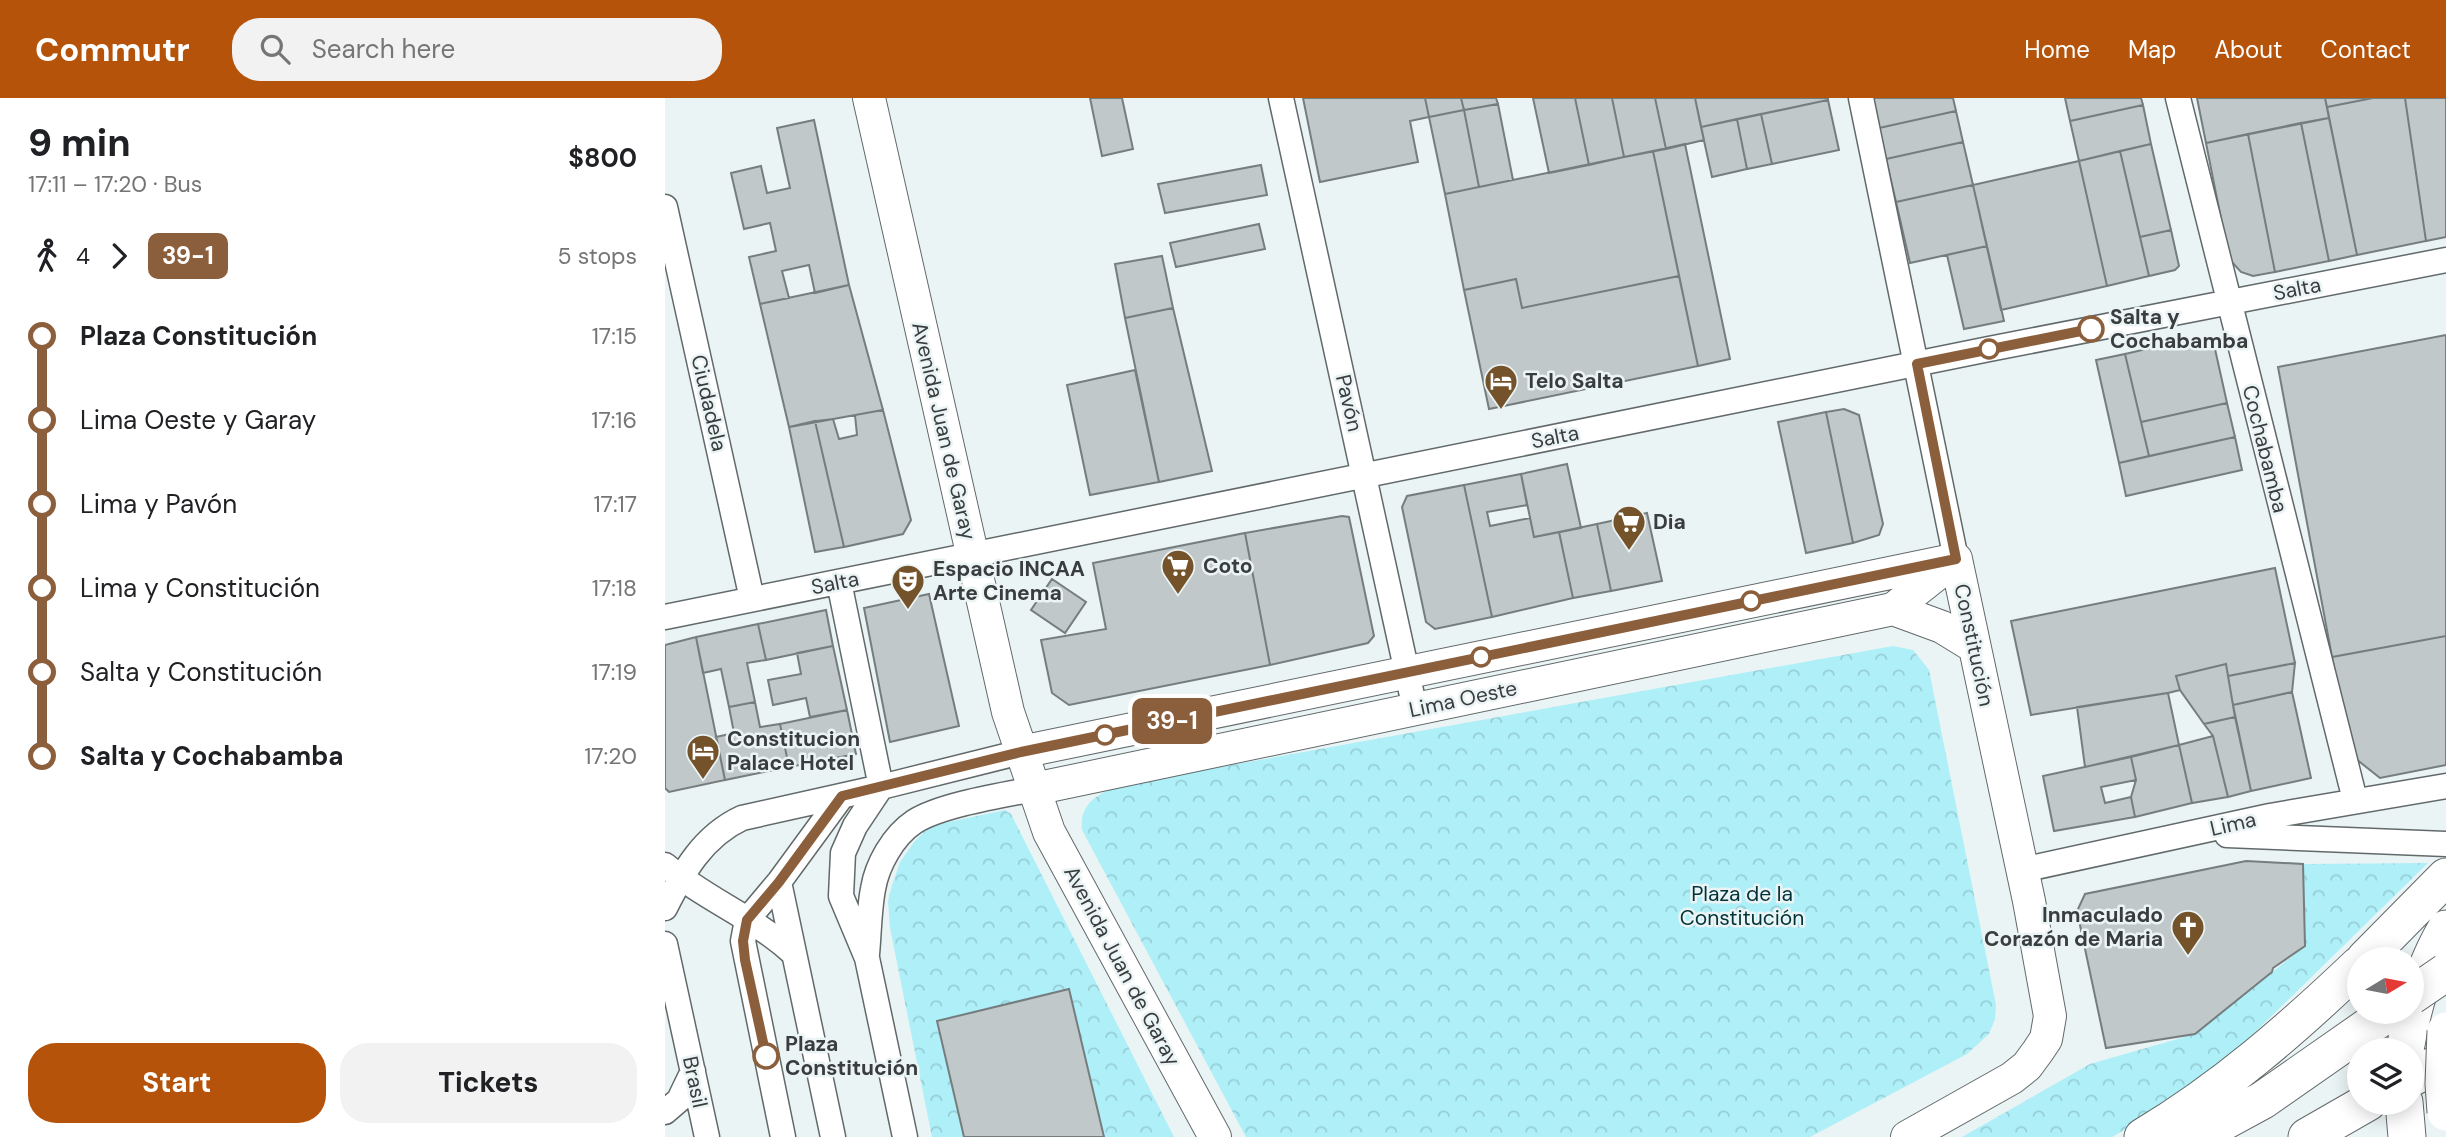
<!DOCTYPE html>
<html lang="en">
<head>
<meta charset="utf-8">
<style>
	:root { --surface:#fff; --page:#f2f2f2; --text:#202124; --muted:#757577; --accent:#b45309 }
	body { margin:0; font-family:"DM Sans",sans-serif; background:var(--page); color:var(--text); height:100vh; display:flex; flex-direction:column; font-size:26px; white-space:nowrap }
	* { box-sizing:border-box; margin:0 }
	p { font-size:23px; color:var(--muted) }
	.icon { flex:none; width:38px; height:38px; fill:none; stroke:currentColor; stroke-width:2; stroke-linecap:round; stroke-linejoin:round }
	.map { position:relative; flex:1; overflow:hidden }
	.side { display:flex; flex-direction:column; background:var(--surface); width:665px }
	.side>* { flex:none }
	.badge { padding:0 14px; border-radius:10px; font-size:24px; line-height:46px }
	.needle { width:46px; rotate:80deg }
	.controls { position:absolute; left:1682px; top:849px; display:grid; gap:14px }
	.controls a { display:grid; place-items:center; width:77px; height:77px; border-radius:50%; background:var(--surface); box-shadow:0 4px 18px #0003; font-size:35px }
	.map>.badge { position:absolute; translate:-50% -50%; box-shadow:0 0 0 4px #fff }
	.legs { display:flex; align-items:center; gap:10px; height:77px; padding:0 28px; font-size:23px }
	.legs p { margin-inline-start:auto }
	.overview { display:flex; align-items:center; justify-content:space-between; height:119px; padding:0 28px }
	h1 { font-size:38px; font-weight:700; line-height:52px }
	.primary-button { display:flex; gap:14px; margin-top:auto; padding:14px 28px }
	.primary-button a { flex:1; height:80px; border-radius:28px; background:var(--accent); color:#fff; font-size:28px; font-weight:700; line-height:80px; text-align:center }
	.primary-button a+a { background:var(--page); color:var(--text) }
	ul { padding:0 28px; list-style:none }
	li { display:flex; align-items:center; gap:24px; height:84px; font-size:26px }
	li i { display:grid; place-items:center; width:10px; height:100%; margin:0 9px; background:currentColor }
	li i::after { content:''; width:18px; height:18px; margin:-9px; border:5px solid; border-radius:50%; background:var(--surface) }
	li p { margin-inline-start:auto }
	li:first-child i { background:linear-gradient(#0000 50%,currentColor 0) }
	li:last-child i { background:linear-gradient(currentColor 50%,#0000 0) }
	header { display:flex; align-items:center; gap:42px; box-sizing:border-box; height:98px; padding:0 35px; background:var(--accent); color:#fff }
	header strong { font-size:33px }
	nav { display:flex; gap:38px; margin-inline-start:auto; font-size:24px }
	.search { width:490px; height:63px; background:var(--page); display:flex; align-items:center; gap:18px; box-sizing:border-box; padding:0 24px; border-radius:28px; color:var(--muted); font-size:26px }
	main { display:flex; flex:1; min-height:0 }
	.map>svg:first-child { display:block }
	.park { fill:url(#park-crowns) }
	.building { fill:#c0c8c9; stroke:#757d7e; stroke-width:2 }
	.lines { fill:none; stroke-linecap:round; stroke-linejoin:round }
	.minor-casing { stroke:#62696a; stroke-width:27 }
	.major-casing { stroke:#62696a; stroke-width:34 }
	.highway-casing { stroke:#62696a; stroke-width:39 }
	.minor { stroke:#fff; stroke-width:24 }
	.major { stroke:#fff; stroke-width:32 }
	.highway { stroke:#fff; stroke-width:37 }
	.highway-bridge-casing { stroke:#62696a; stroke-width:39; stroke-linecap:butt }
	.highway-bridge { stroke:#fff; stroke-width:37 }
	.line-1-casing { stroke:#fff; stroke-width:16 }
	.line-1 { stroke:#8b5e3c; stroke-width:10 }
	.stop-1-dot { fill:#fff; stroke:#8b5e3c; stroke-width:3.5 }
	.labels { text-anchor:middle; dominant-baseline:central; stroke-width:5; stroke-linejoin:round; paint-order:stroke }
	.street-label { font-size:21px; fill:#3a3d3e; stroke:#ebf4f5 }
	.stop-label { font-size:21px; font-weight:bold; fill:#3a3d3e; stroke:#ebf4f5; text-anchor:start }
	.poi-label { font-size:21px; font-weight:bold; fill:#3a3d3e; stroke:#ebf4f5; text-anchor:start }
	.park-label { font-size:21px; fill:#003339; stroke:#ebf4f5 }
</style>
</head>
<body>
<header>
<strong>Commutr</strong>
<div class="search"><svg class="icon" aria-label="search" viewBox="0 0 24 24"><circle cx="10" cy="10" r="6"/><path d="M15 15l6 6"/></svg>Search here</div>
<nav><a>Home</a><a>Map</a><a>About</a><a>Contact</a></nav>
</header>
<main>
<section class="side">
<div class="overview"><div><h1>9 min</h1><p>17:11 – 17:20 · Bus</p></div><b>$800</b></div>
<div class="legs"><svg class="icon" aria-label="walk" viewBox="0 0 24 24"><circle cx="13" cy="4" r="2"/><path d="M13 8l-2 6 4 7M11 14l-3 7M7 12l3-4h3l4 4"/></svg>4<svg class="icon" aria-label="forward" viewBox="0 0 24 24"><path d="M9 5l7 7-7 7"/></svg><b class="badge" style="background:#8b5e3c;color:#fff">39-1</b><p>5 stops</p></div>
<ul>
<li><i style="color:#8b5e3c"></i><b>Plaza Constitución</b><p>17:15</p></li>
<li><i style="color:#8b5e3c"></i><span>Lima Oeste y Garay</span><p>17:16</p></li>
<li><i style="color:#8b5e3c"></i><span>Lima y Pavón</span><p>17:17</p></li>
<li><i style="color:#8b5e3c"></i><span>Lima y Constitución</span><p>17:18</p></li>
<li><i style="color:#8b5e3c"></i><span>Salta y Constitución</span><p>17:19</p></li>
<li><i style="color:#8b5e3c"></i><b>Salta y Cochabamba</b><p>17:20</p></li>
</ul>
<div class="primary-button"><a>Start</a><a>Tickets</a></div>
</section>
<div class="map">
<svg width="1781" height="1039" viewBox="0 0 1781 1039">
	<defs>
		<pattern id="park-crowns" width="20" height="18" patternUnits="userSpaceOnUse" patternTransform="scale(1.75)"><rect width="20" height="18" fill="#aeeff8"/><path d="M2 6a3 3 0 1 1 6 0M12 15a3 3 0 1 1 6 0" fill="none" stroke="#96ced6"/></pattern>
	</defs>
	<rect width="100%" height="100%" fill="#ebf4f5"/>
	<!-- park -->
	<path class="park" d="M1228,548L1248,552L1264,572L1331,907L1330,921L1324,936L1302,956L1145,1039H581L417,732C414,705 433,696 455,687Z
		M340,712L346,716L509,1039H267L225,830L223,803L227,787L235,764L249,744L265,728Z
		M1763,765L1535,988L1447,1039H1297L1425,966L1530,936L1640,848L1638,766Z"/>
	<!-- building -->
	<path class="building" d="M425,0H457L468,51L437,58Z
		M638,0H760L764,19L745,23L753,64L655,84Z
		M760,0H796L799,12L764,19Z
		M796,0H831L833,6L799,12Z
		M868,0H910L924,67L884,75Z
		M910,0H947L959,59L924,67Z
		M947,0H990L1001,51L959,59Z
		M990,0H1030L1039,42L1001,51Z
		M1030,0H1163V2L1036,29Z
		M1208,0H1288L1291,13L1214,30Z
		M1400,0H1476L1478,7L1405,23Z
		M1532,0H1660L1664,20L1541,45Z
		M1660,0H1708L1662,9Z
		M1708,0H1740L1761,143L1692,157L1662,9Z
		M1740,0H1781V139L1761,143Z
		M1163,2L1174,52L1107,66L1096,16Z
		M833,6L848,82L814,89L799,12Z
		M1478,7L1486,46L1414,63L1405,23Z
		M799,12L814,89L780,96L764,19Z
		M1291,13L1298,44L1221,61L1214,30Z
		M1096,16L1107,66L1082,71L1072,21Z
		M1664,20L1692,157L1664,163L1636,25Z
		M1072,21L1082,71L1047,79L1036,29Z
		M149,22L184,187L150,195L144,167L117,173L124,200L95,206L84,159L111,153L105,125L79,131L66,75L96,68L102,95L125,90L112,30Z
		M1636,25L1664,163L1610,174L1583,36Z
		M1583,36L1610,174L1588,178L1576,174L1564,161L1541,45Z
		M1298,44L1308,87L1231,104L1221,61Z
		M1020,46L1065,261L1033,268L988,53Z
		M1486,46L1506,132L1475,139L1455,53Z
		M988,53L1014,178L857,210L851,181L799,192L780,96Z
		M1455,53L1484,178L1442,188L1414,63Z
		M1414,63L1442,188L1336,212L1308,87Z
		M596,67L602,97L500,115L493,86Z
		M1308,87L1322,148L1245,165L1231,104Z
		M594,126L600,151L511,169L505,145Z
		M1506,132L1514,168L1510,172L1484,178L1475,139Z
		M1322,148L1339,223L1299,231L1282,157Z
		M497,158L508,210L460,220L450,166Z
		M1014,178L1033,268L824,311L799,192L851,181L857,210Z
		M184,187L218,312L124,329L95,206Z
		M508,210L547,373L494,384L460,220Z
		M1781,237V538L1667,559L1613,269Z
		M1528,240L1550,251L1562,305L1476,324L1460,256Z
		M1460,256L1484,358L1454,365L1431,262Z
		M470,272L494,384L425,397L402,287Z
		M1562,305L1570,339L1484,358L1476,324Z
		M1179,311L1194,317L1218,426L1214,437L1188,445L1161,314Z
		M218,312L246,422L238,436L179,449L150,323L168,321L174,341L192,337L190,317Z
		M1161,314L1188,445L1141,455L1113,324Z
		M150,323L179,449L150,454L124,329Z
		M1570,339L1577,372L1461,398L1454,365Z
		M902,366L916,430L869,439L856,376Z
		M856,376L862,407L822,414L825,428L865,420L869,439L894,434L908,500L827,519L799,387Z
		M799,387L827,519L770,531L761,524L737,409L742,398Z
		M982,415L997,483L946,493L932,426Z
		M677,418L684,419L709,538L703,545L605,567L580,435Z
		M932,426L946,493L908,500L894,434Z
		M580,435L605,567L404,607L387,595L376,542L441,531L428,465Z
		M1610,470L1630,565L1563,578L1561,566L1511,578L1515,592L1503,595L1366,617L1346,523Z
		M387,481L421,504L400,535L366,512Z
		M264,496L294,628L225,644L199,510Z
		M161,512L168,548L101,562L93,526Z
		M93,526L101,562L82,565L90,604L64,609L56,571L38,575L31,539Z
		M1781,538V667L1715,680L1686,657L1667,559Z
		M31,539L60,682L4,694L0,690V547Z
		M168,548L182,612L145,619L141,600L108,607L103,582L136,576L132,555Z
		M1630,565L1627,594L1568,607L1563,578Z
		M1561,566L1570,619L1539,626L1515,592L1511,578Z
		M1627,594L1646,680L1586,693L1568,607Z
		M1503,595L1514,647L1420,669L1412,609Z
		M90,604L95,629L115,626L124,669L60,682L51,639L69,635L64,609Z
		M182,612L191,656L124,669L115,626Z
		M1570,619L1586,693L1563,699L1548,638L1539,626Z
		M1548,638L1563,699L1527,705L1514,647Z
		M1514,647L1527,705L1470,719L1466,699L1471,682L1466,659Z
		M1466,659L1471,682L1436,689L1440,705L1466,699L1470,719L1389,733L1378,678Z
		M1581,763L1638,766L1640,848L1608,870L1607,874L1530,936L1441,950L1412,813L1420,796Z
		M404,891L439,1039H299L272,923Z"/>
	<g class="lines">
		<defs>
			<path id="minor" d="M616,0L750,611
				M1196,0L1291,461
				M1513,0L1690,702
				M0,109L87,501
				M174,484L216,689
				M0,519L1324,251L1781,162
				M216,689L190,728L178,755L176,798L202,860L240,1039
				M1562,737L1781,746
				M0,767C40,801 90,820 128,855
				M1357,772L1605,718L1781,688
				M114,784L168,1039
				M0,810C18,774 38,738 77,720L216,689L356,654
				M0,846L42,1039
				M202,856C204,835 204,812 208,791C212,767 228,738 249,724C275,707 338,697 369,691
				M0,1014L14,1002L28,973
				M118,1039L78,843L82,822L114,784L177,698"/>
			<path id="major" d="M204,0L343,614L384,734L550,1039
				M1228,511L1277,529L1308,548
				M356,654L1283,463
				M369,691L1228,511L1291,461
				M1242,1039L1347,980L1362,968L1373,953L1381,941L1385,918L1364,803L1291,461"/>
			<path id="highway" d="M1700,861L1781,779
				M1740,952C1747,909 1759,869 1781,831
				M1746,980L1781,961
				M1739,1004L1742,1039
				M1478,1039C1558,991 1627,931 1694,867
				M1530,1039L1598,1002L1724,914
				M1642,1039L1703,1004"/>
		</defs>
		<!-- minor casing -->
		<use href="#minor" class="minor-casing"/>
		<!-- major casing -->
		<use href="#major" class="major-casing"/>
		<!-- highway casing -->
		<use href="#highway" class="highway-casing"/>
		<!-- minor -->
		<use href="#minor" class="minor"/>
		<!-- major -->
		<use href="#major" class="major"/>
		<!-- highway -->
		<use href="#highway" class="highway"/>
		<defs>
			<path id="highway-bridge" d="M1746,898L1781,874
				M1781,933L1779,986L1781,1014"/>
		</defs>
		<!-- highway-bridge casing -->
		<use href="#highway-bridge" class="highway-bridge-casing"/>
		<!-- highway-bridge -->
		<use href="#highway-bridge" class="highway-bridge"/>
	</g>
	<g class="lines">
		<defs>
			<path id="line-1" d="M101,958L80,862L78,843L82,822L114,784L177,698L356,654L1291,461L1252,266L1426,231"/>
		</defs>
		<!-- line-1 casing -->
		<use href="#line-1" class="line-1-casing"/>
		<!-- line-1 -->
		<use href="#line-1" class="line-1"/>
	</g>
	<!-- icons -->
	<defs>
		<symbol id="hotel-pin" viewBox="-11 -11 22 30"><path d="M0 17L-7.5 6A9.5 9.5 0 1 1 7.5 6Z" fill="#74522a" stroke="#ebf4f5"/><path d="M-6-4.5h1.5V1H6V5H4.5V3h-9V5H-6ZM-4 0a1.8 1.8 0 1 1 3.6 0ZM.5 0V-2.5h3Q6-2.5 6 0Z" fill="#fff"/></symbol>
		<symbol id="supermarket-pin" viewBox="-11 -11 22 30"><path d="M0 17L-7.5 6A9.5 9.5 0 1 1 7.5 6Z" fill="#74522a" stroke="#ebf4f5"/><path d="M-6-5.5h2.5l.6 2H6L4.5 2H-2.5L-4.4-4H-6ZM-1.5 3.2a1.3 1.3 0 1 0 .1 0ZM3 3.2a1.3 1.3 0 1 0 .1 0Z" fill="#fff"/></symbol>
		<symbol id="theatre-pin" viewBox="-11 -11 22 30"><path d="M0 17L-7.5 6A9.5 9.5 0 1 1 7.5 6Z" fill="#74522a" stroke="#ebf4f5"/><path d="M-5-5.5Q0-4 5-5.5V0Q5 5 0 6Q-5 5-5 0ZM-3.3-2.5H-1v1.5H-3.3ZM1-2.5H3.3v1.5H1ZM-2.8 1Q0 5.5 2.8 1Z" fill="#fff"/></symbol>
		<symbol id="church-pin" viewBox="-11 -11 22 30"><path d="M0 17L-7.5 6A9.5 9.5 0 1 1 7.5 6Z" fill="#74522a" stroke="#ebf4f5"/><path d="M-1.2-6h2.4v3.5h3.3v2.4h-3.3V6h-2.4V-.1h-3.3v-2.4h3.3Z" fill="#fff"/></symbol>
	</defs>
	<g fill-rule="evenodd">
		<use href="#hotel-pin" x="817" y="264" width="38" height="52"/>
		<use href="#supermarket-pin" x="945" y="405" width="38" height="52"/>
		<use href="#supermarket-pin" x="494" y="449" width="38" height="52"/>
		<use href="#theatre-pin" x="224" y="464" width="38" height="52"/>
		<use href="#hotel-pin" x="19" y="634" width="38" height="52"/>
		<use href="#church-pin" x="1504" y="810" width="38" height="52"/>
	</g>
	<!-- markers -->
	<g class="stop-1-dot">
		<circle cx="1426" cy="231" r="12"/>
		<circle cx="1324" cy="251" r="9"/>
		<circle cx="1086" cy="503" r="9"/>
		<circle cx="816" cy="559" r="9"/>
		<circle cx="440" cy="637" r="9"/>
		<circle cx="101" cy="958" r="12"/>
	</g>
	<g class="labels">
		<!-- street labels -->
		<g class="street-label">
			<text transform="translate(1632 191) rotate(-11)">Salta</text>
			<text transform="translate(44 305) rotate(77)">Ciudadela</text>
			<text transform="translate(684 305) rotate(77)">Pavón</text>
			<text transform="translate(279 333) rotate(77)">Avenida Juan de Garay</text>
			<text transform="translate(890 339) rotate(-11)">Salta</text>
			<text transform="translate(1600 351) rotate(76)">Cochabamba</text>
			<text transform="translate(170 485) rotate(-11)">Salta</text>
			<text transform="translate(1309 547) rotate(78)">Constitución</text>
			<text transform="translate(798 601) rotate(-12)">Lima Oeste</text>
			<text transform="translate(1568 726) rotate(-13)">Lima</text>
			<text transform="translate(457 868) rotate(62)">Avenida Juan de Garay</text>
			<text transform="translate(30 984) rotate(78)">Brasil</text>
		</g>
		<!-- stop labels -->
		<g class="stop-label">
			<text x="1445" y="219">Salta y<tspan x="1445" dy="24">Cochabamba</tspan></text>
			<text x="120" y="946">Plaza<tspan x="120" dy="24">Constitución</tspan></text>
		</g>
		<!-- poi labels -->
		<g class="poi-label">
			<text x="860" y="283">Telo Salta</text>
			<text x="988" y="424">Dia</text>
			<text x="538" y="468">Coto</text>
			<text x="268" y="471">Espacio INCAA<tspan x="268" dy="24">Arte Cinema</tspan></text>
			<text x="62" y="641">Constitucion<tspan x="62" dy="24">Palace Hotel</tspan></text>
			<text x="1498" y="817" text-anchor="end">Inmaculado<tspan x="1498" dy="24">Corazón de Maria</tspan></text>
		</g>
		<!-- park labels -->
		<g class="park-label">
			<text x="1077" y="796">Plaza de la<tspan x="1077" dy="24">Constitución</tspan></text>
		</g>
	</g>
</svg>
<div class="controls">
<a><svg class="needle" viewBox="-14 -14 28 28"><path d="M0-13l5 13h-10z" fill="#e53935"/><path d="M0 13l5-13h-10z" fill="#757577"/></svg></a>
<a><svg class="icon" aria-label="layers" viewBox="0 0 24 24"><path d="M12 4l9 5-9 5-9-5zM3 14l9 5 9-5"/></svg></a>
</div>
<b class="badge" style="left:507px;top:623px;background:#8b5e3c;color:#fff">39-1</b>
</div>
</main>
</body>
</html>
